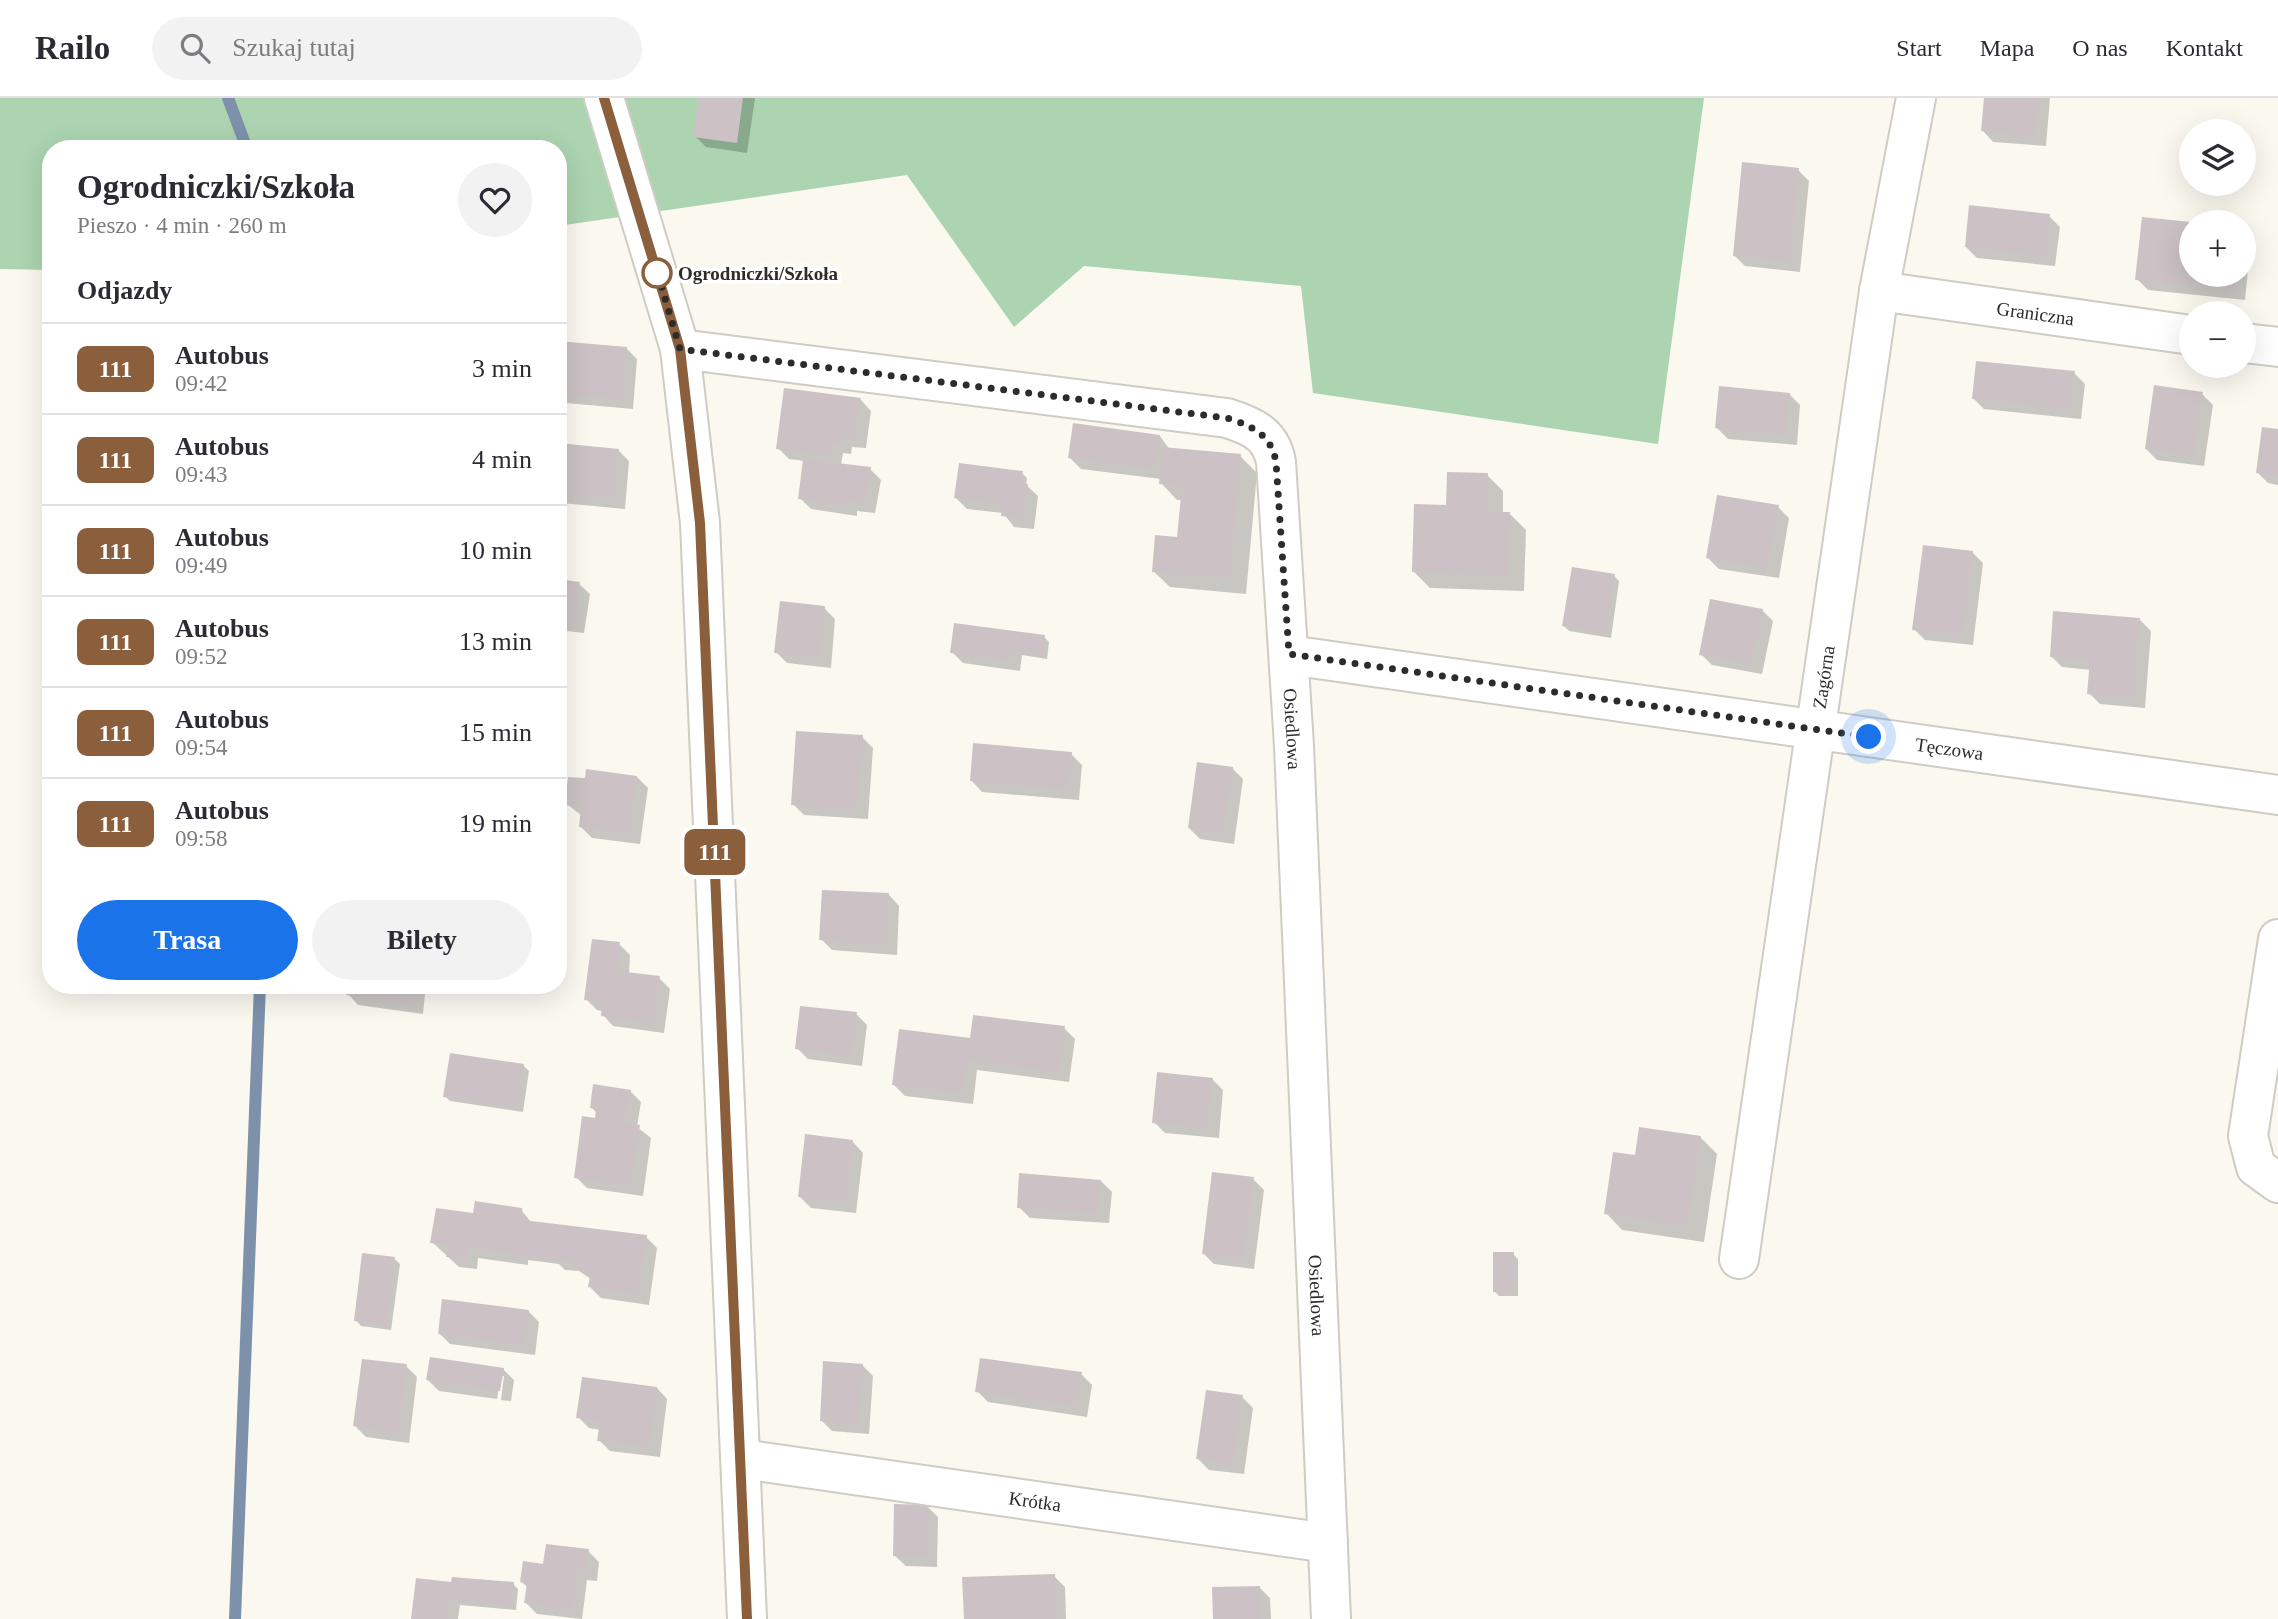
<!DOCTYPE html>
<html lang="pl">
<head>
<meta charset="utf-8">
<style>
	:root { --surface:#fff; --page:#f2f2f3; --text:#2b2b33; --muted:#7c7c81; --line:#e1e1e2; --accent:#1a73e8 }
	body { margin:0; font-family:Georgia,serif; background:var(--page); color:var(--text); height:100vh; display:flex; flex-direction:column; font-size:26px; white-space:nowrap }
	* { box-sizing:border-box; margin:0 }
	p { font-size:23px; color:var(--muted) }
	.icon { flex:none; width:38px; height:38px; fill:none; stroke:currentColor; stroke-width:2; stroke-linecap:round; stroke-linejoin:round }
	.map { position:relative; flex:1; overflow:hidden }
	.drawer { position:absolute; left:42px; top:42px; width:525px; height:854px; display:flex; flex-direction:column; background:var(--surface); border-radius:28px; box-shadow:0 7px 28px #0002 }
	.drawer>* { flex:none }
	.badge { padding:0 14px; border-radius:10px; font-size:24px; line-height:46px }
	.controls { position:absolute; left:2179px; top:21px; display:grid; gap:14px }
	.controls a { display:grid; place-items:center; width:77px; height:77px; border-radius:50%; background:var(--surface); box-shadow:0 7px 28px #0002; font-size:35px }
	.you { position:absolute; width:35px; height:35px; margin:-18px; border:5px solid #fff; border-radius:50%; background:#1a73e8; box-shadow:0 0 0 10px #1a73e833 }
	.map>.badge { position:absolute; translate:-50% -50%; box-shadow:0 0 0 4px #fff }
	h2 { padding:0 35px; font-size:26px; line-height:63px }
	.round { display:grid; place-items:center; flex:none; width:74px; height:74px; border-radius:37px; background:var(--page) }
	.headline { display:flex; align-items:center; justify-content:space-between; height:119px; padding:0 35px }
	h1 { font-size:33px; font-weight:700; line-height:52px }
	.primary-button { display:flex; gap:14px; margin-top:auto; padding:14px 35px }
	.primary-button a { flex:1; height:80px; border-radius:42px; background:var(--accent); color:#fff; font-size:28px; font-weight:700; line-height:80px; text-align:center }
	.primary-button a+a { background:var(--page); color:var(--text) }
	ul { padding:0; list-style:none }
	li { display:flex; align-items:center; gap:21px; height:91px; padding:0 35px; border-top:2px solid var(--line) }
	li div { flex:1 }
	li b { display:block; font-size:26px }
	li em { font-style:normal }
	li .badge { min-width:77px; font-weight:700; text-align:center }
	header { display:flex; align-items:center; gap:42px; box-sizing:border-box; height:98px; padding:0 35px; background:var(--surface); border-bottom:2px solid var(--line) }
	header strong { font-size:33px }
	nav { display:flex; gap:38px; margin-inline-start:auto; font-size:24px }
	.search { width:490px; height:63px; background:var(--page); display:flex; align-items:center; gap:18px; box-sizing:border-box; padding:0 24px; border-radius:38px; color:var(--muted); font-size:26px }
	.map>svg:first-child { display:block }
	.forest { fill:#acd4b0 }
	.shadow { fill:#0003 }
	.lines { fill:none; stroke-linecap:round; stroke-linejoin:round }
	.stream { stroke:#7d91ab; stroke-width:12 }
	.building { fill:#ccc2c5 }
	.minor-casing { stroke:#cfccc4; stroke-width:42 }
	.minor { stroke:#fff; stroke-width:38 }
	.line-casing { stroke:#fff; stroke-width:16 }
	.line { stroke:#8b5e3c; stroke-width:10 }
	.walk { stroke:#2e2c29; stroke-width:7; stroke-dasharray:0 12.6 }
	.stop-dot { fill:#fff; stroke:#8b5e3c; stroke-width:3.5 }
	.labels { text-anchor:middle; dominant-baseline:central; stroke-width:7; stroke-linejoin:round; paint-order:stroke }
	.stop-label { font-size:19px; font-weight:bold; fill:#2e2c29; stroke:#fff; text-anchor:start }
	.street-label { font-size:19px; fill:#2e2c29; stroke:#fff }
</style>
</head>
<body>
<header>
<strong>Railo</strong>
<div class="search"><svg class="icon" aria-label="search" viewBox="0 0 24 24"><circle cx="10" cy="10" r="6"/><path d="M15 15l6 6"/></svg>Szukaj tutaj</div>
<nav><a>Start</a><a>Mapa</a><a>O nas</a><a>Kontakt</a></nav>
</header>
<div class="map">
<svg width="2278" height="1521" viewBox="0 0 2278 1521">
	<rect width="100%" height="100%" fill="#fbf8f0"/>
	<!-- forest -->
	<path class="forest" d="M0,0H1704L1658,346L1313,295L1301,188L1084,168L1014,229L907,77L558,128V51H51V172L0,171Z"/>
	<!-- shadow -->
	<path class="shadow" d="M700,0H755L747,55L706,49L695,38Z
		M1986,0H2050L2046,48L1993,44L1983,33Z
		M1798,72L1809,83L1800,174L1745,168L1734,157Z
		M2049,118L2060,129L2055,168L1977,160L1966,149Z
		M2191,126V177H2244V134L2251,142L2245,202L2148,192L2137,181Z
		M626,250L637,261L633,311L566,305L558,298V253Z
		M2074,275L2085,286L2081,321L1984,311L1973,300Z
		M1789,296L1800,307L1797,347L1728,341L1717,330Z
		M2202,296L2213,307L2204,368L2157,362L2146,351Z
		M861,302L871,313L866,350L852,349L851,356L843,355L841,367L870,371L881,382L875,415L857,413V418L811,411L800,400L805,363L789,361L778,350Z
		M2278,333V387L2268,385L2257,374Z
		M1160,338L1170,352L1240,358L1257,375L1246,496L1170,489L1153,473L1179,441L1182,402H1177L1161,385V381L1081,371L1070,360Z
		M558,347L618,352L629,363L625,411L561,405L558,402Z
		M1022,375L1027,380L1026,387L1038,398L1034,431L1014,429L1003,415L967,411L956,400Z
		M1487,377L1503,393V416H1510L1526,432L1524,493L1430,490L1414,474L1448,409Z
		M1778,409L1789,420L1779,480L1719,471L1708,460Z
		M1972,454L1983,465L1973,547L1925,542L1914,531Z
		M1614,478L1619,483L1611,540L1569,533L1564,528Z
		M558,483L579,486L590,496L584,535L558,532Z
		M824,510L835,521L831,570L787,565L776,554Z
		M1762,512L1773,523L1762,576L1712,567L1701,556Z
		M2140,522L2151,533L2145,610L2100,606L2089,595L2091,572L2062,569L2051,558Z
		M1044,539L1049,544L1047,561L1022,557L1020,573L963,565L952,554Z
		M862,639L873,650L868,721L804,717L793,706Z
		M1071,656L1082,667L1079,702L982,694L972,683Z
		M1232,670L1243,681L1234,746L1200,741L1189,730Z
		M637,679L648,690L640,746L592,740L581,729L582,718L567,706Z
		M889,797L899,808L897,857L832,852L821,841Z
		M619,846L630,857L629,876L659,880L670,891L664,935L613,928L603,917V913L597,912L586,901Z
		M349,887H416L425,896L423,916L358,907L348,896Z
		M856,916L867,927L862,968L808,961L797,950Z
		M1064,930L1075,941L1069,984L977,972L973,1006L905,998L894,987L971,941Z
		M524,968L529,973L523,1014L450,1003L445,998Z
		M1212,981L1223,992L1219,1040L1165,1035L1154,1024Z
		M630,993L641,1004L637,1029L651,1040L643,1098L587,1090L576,1079L596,1022L597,1015L592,1010Z
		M1700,1039L1717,1056L1704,1144L1622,1132L1606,1115L1636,1059Z
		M853,1044L863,1055L856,1115L811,1110L800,1099Z
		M1253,1081L1264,1092L1254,1171L1214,1166L1204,1156Z
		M1101,1083L1112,1094L1109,1125L1030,1120L1019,1109Z
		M521,1112L532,1125L646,1139L657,1150L649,1207L601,1200L590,1189L591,1181L579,1173L565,1172L559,1166L528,1162V1167L478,1160L477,1171L459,1169L432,1144L475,1117Z
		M1513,1156L1518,1161V1198H1499L1494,1193Z
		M395,1161L400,1166L391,1232L361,1228L356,1222Z
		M528,1213L539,1224L535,1257L450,1246L439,1235Z
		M862,1267L873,1278L869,1336L832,1333L821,1322Z
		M406,1268L417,1279L409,1345L366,1339L355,1328Z
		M503,1271L514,1282L511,1303L501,1302L504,1278H501L497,1301L439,1293L428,1282Z
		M1081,1276L1092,1287L1087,1319L988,1304L977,1293Z
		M657,1290L667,1301L660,1359L610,1353L599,1342L601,1332L589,1330L578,1319Z
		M1242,1299L1253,1310L1244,1376L1209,1372L1198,1361Z
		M927,1408L938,1419L937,1469L906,1468L895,1458Z
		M588,1453L599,1464L597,1483L587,1482L582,1521L537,1516L526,1505L528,1490L522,1484L545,1468Z
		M1054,1478L1065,1489L1066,1521H965Z
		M450,1485L513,1486L518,1491L516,1512L460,1507L458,1521H413Z
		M1259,1489L1270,1500L1271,1521H1215Z"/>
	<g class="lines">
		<!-- stream -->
		<path class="stream" d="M228,0L247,51
			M235,1521L260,887"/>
	</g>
	<!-- building -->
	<path class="building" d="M698,0H743L737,45L693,39Z
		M1984,0H2039L2035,38L1981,33Z
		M1742,64L1799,70L1790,164L1733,158Z
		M1969,107L2050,116L2045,158L1965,149Z
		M2142,119L2191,124V177H2236L2235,192L2135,182Z
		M558,243L627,249L622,301L558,295Z
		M1976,263L2075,273L2071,311L1972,301Z
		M2154,287L2203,294L2194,358L2145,351Z
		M1719,288L1790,295L1786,337L1715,330Z
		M784,290L861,300L856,340L841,339L840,346L832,345L830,358L776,351Z
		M1073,325L1160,337L1156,372L1068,360Z
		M2262,329L2278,331V378L2256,375Z
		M558,345L619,351L614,401L558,396Z
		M1162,349L1241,356L1230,480L1152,474L1155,437L1177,439L1182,388L1159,386Z
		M803,361L871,369L865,405L847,403L846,408L798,401Z
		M959,365L1023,373L1021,385L1028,386L1024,421L1001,418L1002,406L954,400Z
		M1447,374L1488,375L1487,414H1510L1508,477L1412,474L1414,406L1446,407Z
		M1717,397L1779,407L1768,470L1706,460Z
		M1923,447L1973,453L1963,537L1912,532Z
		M1572,469L1615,476L1606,535L1562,528Z
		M558,481L580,484L574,525L558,523Z
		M1710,501L1763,511L1752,566L1699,557Z
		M780,503L825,508L820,560L774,555Z
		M2053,513L2140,520L2134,600L2087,596L2090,562L2050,559Z
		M954,525L1045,537L1042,557L1011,552L1010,563L950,555Z
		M796,633L863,637L858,711L791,707Z
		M973,645L1072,654L1068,692L970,683Z
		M1197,664L1233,669L1224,736L1188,730Z
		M586,671L637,678L630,736L579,729L581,709L565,707L568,679L585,680Z
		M822,792L889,795L886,846L819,842Z
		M592,841L620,844L618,873L660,878L653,925L601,918L602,904L584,902Z
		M347,887H415L412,906L346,897Z
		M800,908L857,914L852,958L795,951Z
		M973,917L1065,928L1059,974L967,962L963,996L892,987L899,931L970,940Z
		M450,955L524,966L518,1010L443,999Z
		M1157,974L1213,980L1208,1030L1152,1025Z
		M593,986L631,992L627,1016L621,1015L620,1024L640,1027L632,1088L574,1080L582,1018L595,1020L596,1011L590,1010Z
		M1639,1029L1701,1038L1688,1128L1604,1116L1613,1054L1635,1057Z
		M805,1036L853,1042L846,1105L798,1099Z
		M1212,1074L1254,1079L1243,1161L1202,1156Z
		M1019,1075L1101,1082L1099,1115L1017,1110Z
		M475,1103L522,1110L523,1122L647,1137L638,1197L588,1189L591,1173L573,1170L574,1164L468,1150L467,1161L446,1159L448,1147L430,1145L436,1110L473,1115Z
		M1493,1154H1514V1194H1493Z
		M362,1155L395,1159L386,1228L354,1223Z
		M442,1201L529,1212L524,1247L438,1236Z
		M430,1259L504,1270L500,1293L426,1282Z
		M980,1260L1082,1274L1077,1308L975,1294Z
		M362,1261L407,1266L398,1335L353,1328Z
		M823,1263L863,1266L859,1326L820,1323Z
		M582,1279L657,1289L650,1349L597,1343L600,1323L576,1320Z
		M1206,1292L1243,1297L1233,1366L1196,1361Z
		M894,1406L928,1407L927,1459L893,1458Z
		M546,1446L589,1451L587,1473L577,1472L572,1512L524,1505L527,1486L520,1484L523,1463L543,1466Z
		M1055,1476L1056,1521H964L962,1479Z
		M452,1479L514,1484L511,1508L449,1502L447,1521H411L416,1480L451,1484Z
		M1260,1488L1261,1521H1213L1212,1489Z"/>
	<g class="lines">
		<defs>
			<g id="minor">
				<path d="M604,0L680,251L700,425L747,1521"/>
				<path id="s1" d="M1879,193L2191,237"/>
				<path d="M2244,245L2278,249"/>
				<path id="s2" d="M680,251L1227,320C1252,328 1271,336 1276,364L1294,648L1331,1521"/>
				<path id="s3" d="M1289,557L2278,697"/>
				<path d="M2278,841L2248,1038L2256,1069L2278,1085"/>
				<path id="s4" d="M1739,1161L1879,193L1916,0"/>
				<path id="s5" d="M742,1361L1328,1445"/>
			</g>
		</defs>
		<!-- minor casing -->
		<use href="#minor" class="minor-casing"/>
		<!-- minor -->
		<use href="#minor" class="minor"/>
	</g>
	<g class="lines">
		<defs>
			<path id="line" d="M604,0L680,251L700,425L747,1521"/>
		</defs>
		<!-- line casing -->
		<use href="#line" class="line-casing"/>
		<!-- line -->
		<use href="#line" class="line"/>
		<!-- walk -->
		<path class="walk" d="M657,175L656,170L680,251L1227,320C1252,328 1271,336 1276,364L1289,556L1869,639"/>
	</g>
	<!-- markers -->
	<circle class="stop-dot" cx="657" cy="175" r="14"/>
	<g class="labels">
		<!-- stop labels -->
		<g class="stop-label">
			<text x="678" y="175">Ogrodniczki/Szkoła</text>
		</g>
		<!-- street labels -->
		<g class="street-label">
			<text stroke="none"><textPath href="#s1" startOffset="158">Graniczna</textPath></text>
			<text stroke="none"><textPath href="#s4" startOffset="588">Zagórna</textPath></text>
			<text stroke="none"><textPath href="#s2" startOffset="889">Osiedlowa</textPath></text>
			<text stroke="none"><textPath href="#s3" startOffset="667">Tęczowa</textPath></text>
			<text stroke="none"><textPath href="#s2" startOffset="1456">Osiedlowa</textPath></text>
			<text stroke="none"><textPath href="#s5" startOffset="296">Krótka</textPath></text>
		</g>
	</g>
</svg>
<div class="controls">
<a><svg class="icon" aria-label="layers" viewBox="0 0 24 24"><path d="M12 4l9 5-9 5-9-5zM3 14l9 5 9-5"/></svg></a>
<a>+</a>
<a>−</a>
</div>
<div class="you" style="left:1869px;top:639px"></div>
<b class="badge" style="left:715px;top:754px;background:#8b5e3c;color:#fff">111</b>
<section class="drawer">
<div class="headline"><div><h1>Ogrodniczki/Szkoła</h1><p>Pieszo · 4 min · 260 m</p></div><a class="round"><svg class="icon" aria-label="heart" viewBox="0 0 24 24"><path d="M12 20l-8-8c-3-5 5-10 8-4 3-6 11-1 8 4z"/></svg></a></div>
<h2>Odjazdy</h2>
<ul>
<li><span class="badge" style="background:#8b5e3c;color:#fff">111</span><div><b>Autobus</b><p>09:42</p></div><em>3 min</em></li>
<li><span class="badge" style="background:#8b5e3c;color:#fff">111</span><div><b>Autobus</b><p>09:43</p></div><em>4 min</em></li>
<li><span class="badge" style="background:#8b5e3c;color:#fff">111</span><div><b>Autobus</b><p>09:49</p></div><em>10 min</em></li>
<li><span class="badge" style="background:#8b5e3c;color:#fff">111</span><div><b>Autobus</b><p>09:52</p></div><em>13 min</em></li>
<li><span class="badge" style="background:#8b5e3c;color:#fff">111</span><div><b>Autobus</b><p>09:54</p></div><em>15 min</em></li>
<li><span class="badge" style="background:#8b5e3c;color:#fff">111</span><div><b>Autobus</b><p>09:58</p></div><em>19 min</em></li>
</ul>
<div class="primary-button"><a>Trasa</a><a>Bilety</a></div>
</section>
</div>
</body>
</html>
